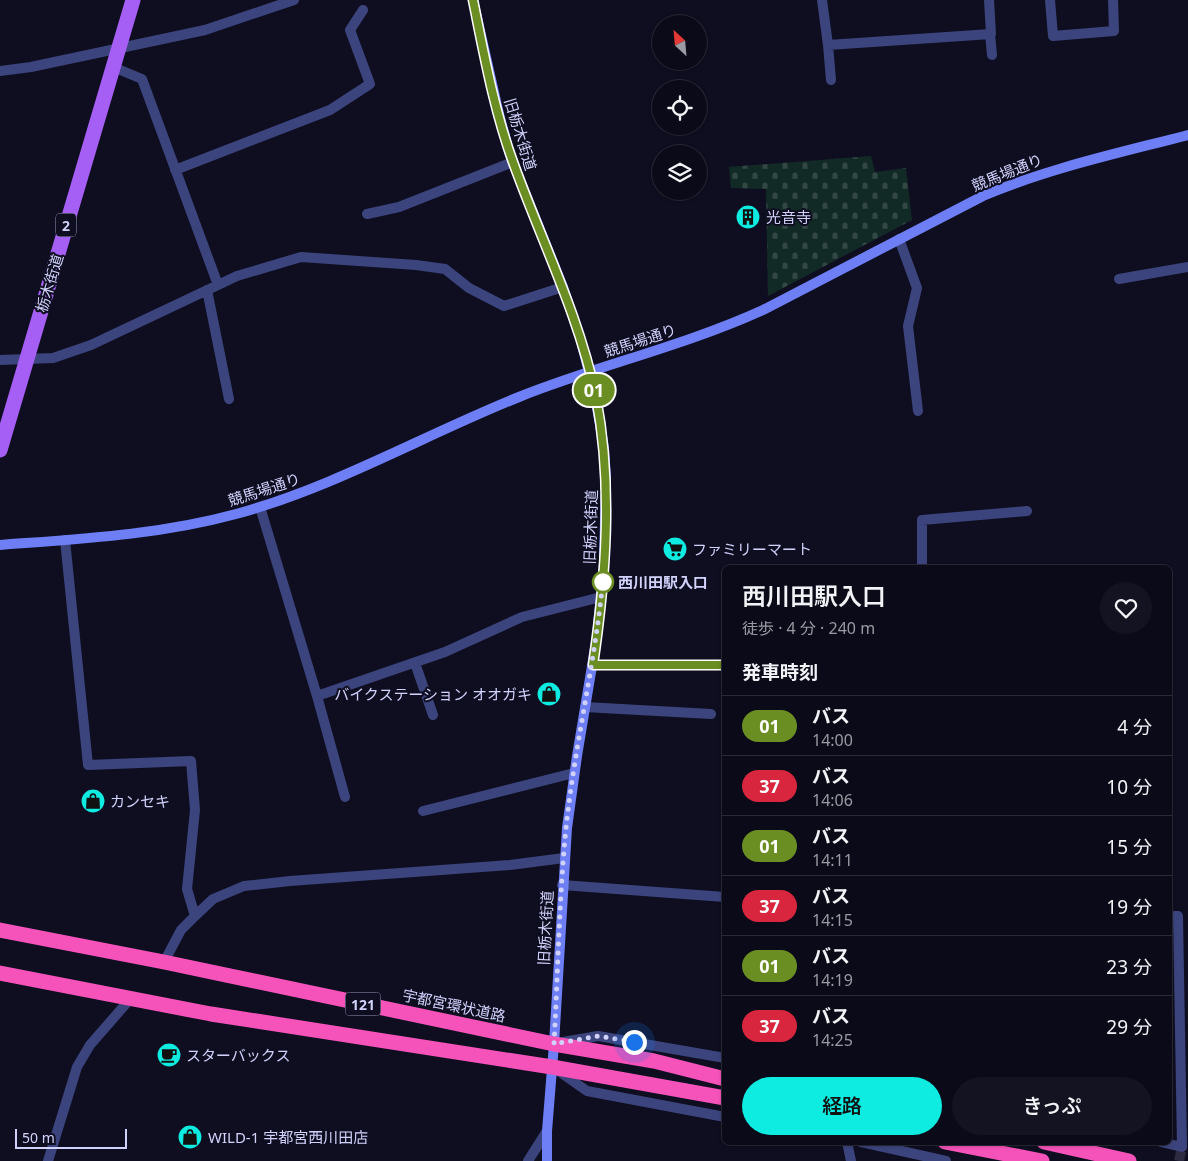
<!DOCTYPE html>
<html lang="ja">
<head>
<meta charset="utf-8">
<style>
	:root { --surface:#0b0a19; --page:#141322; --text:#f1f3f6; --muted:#9a9aa2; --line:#2b2b38; --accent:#0eebe0 }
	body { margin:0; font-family:"Noto Sans","Noto Sans JP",sans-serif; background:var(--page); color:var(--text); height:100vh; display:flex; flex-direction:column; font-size:19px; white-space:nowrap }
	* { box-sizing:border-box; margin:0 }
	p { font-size:16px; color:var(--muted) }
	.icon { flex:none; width:28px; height:28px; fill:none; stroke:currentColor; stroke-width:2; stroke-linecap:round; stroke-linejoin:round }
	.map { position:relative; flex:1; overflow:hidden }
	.drawer { position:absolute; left:722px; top:565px; width:450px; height:580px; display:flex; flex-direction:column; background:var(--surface); border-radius:8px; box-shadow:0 1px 4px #0004,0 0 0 1px var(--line) }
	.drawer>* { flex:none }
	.badge { padding:0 10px; border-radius:16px; font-size:18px; line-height:32px }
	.needle { width:32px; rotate:334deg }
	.buttons { position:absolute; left:652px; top:15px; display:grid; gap:10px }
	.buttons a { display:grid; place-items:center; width:55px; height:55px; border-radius:50%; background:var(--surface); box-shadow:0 1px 4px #0004,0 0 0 1px var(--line); font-size:25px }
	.scale { position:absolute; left:15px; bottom:12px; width:112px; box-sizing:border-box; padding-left:5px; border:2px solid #d1d2fc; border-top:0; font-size:14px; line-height:18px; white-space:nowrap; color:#d1d2fc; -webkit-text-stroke:4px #0f0e21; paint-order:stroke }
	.you { position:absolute; width:25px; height:25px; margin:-12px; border:4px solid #fff; border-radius:50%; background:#1a73e8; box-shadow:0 0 0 8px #1a73e833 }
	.map>.badge { position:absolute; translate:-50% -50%; box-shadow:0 0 0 2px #fff }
	h2 { padding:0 20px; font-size:19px; line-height:45px }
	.round { display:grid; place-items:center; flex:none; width:52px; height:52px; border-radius:26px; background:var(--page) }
	.summary { display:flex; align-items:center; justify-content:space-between; height:85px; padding:0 20px }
	h1 { font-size:24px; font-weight:600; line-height:38px }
	.primary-button { display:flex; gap:10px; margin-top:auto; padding:10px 20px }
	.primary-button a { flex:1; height:58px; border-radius:30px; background:var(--accent); color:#111; font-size:20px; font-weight:600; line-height:58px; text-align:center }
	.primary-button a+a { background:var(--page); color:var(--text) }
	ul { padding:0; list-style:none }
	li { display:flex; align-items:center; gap:15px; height:60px; padding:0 20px; border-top:1px solid var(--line) }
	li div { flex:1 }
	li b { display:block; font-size:19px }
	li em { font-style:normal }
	li .badge { min-width:55px; font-weight:700; text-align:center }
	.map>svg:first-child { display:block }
	.cemetery { fill:url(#cemetery-stones) }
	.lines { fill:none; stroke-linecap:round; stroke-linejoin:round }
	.street-tunnel { stroke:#2c2b42; stroke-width:10; stroke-dasharray:10 5; stroke-linecap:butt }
	.street { stroke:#3c447d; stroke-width:10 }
	.secondary { stroke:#6e7ff6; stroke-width:10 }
	.primary { stroke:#a65ff5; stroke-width:15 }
	.highway { stroke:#f553b9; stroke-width:15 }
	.line-casing { stroke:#fff; stroke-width:11 }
	.line { stroke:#6b8e23; stroke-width:8 }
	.walk { stroke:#d1d2fc; stroke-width:5; stroke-dasharray:0 9 }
	.stop-dot { fill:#fff; stroke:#6b8e23; stroke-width:2.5 }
	.labels { text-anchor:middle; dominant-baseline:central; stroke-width:4; stroke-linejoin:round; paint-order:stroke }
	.shield { fill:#0f0e21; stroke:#9797ba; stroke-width:1 }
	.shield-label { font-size:14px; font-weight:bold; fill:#d1d2fc }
	.street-label { font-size:15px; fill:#d1d2fc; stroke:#0f0e21 }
	.poi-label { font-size:15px; fill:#d1d2fc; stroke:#0f0e21; text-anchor:start }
	.stop-label { font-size:15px; font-weight:bold; fill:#d1d2fc; stroke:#0f0e21; text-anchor:start }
</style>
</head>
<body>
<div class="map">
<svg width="1188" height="1161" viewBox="0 0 1188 1161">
	<defs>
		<pattern id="cemetery-stones" width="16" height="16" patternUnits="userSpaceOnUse" patternTransform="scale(1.25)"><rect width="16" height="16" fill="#122a26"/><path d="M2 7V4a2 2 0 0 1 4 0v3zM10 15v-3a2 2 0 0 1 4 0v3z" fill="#334846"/></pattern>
	</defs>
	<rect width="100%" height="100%" fill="#0f0e21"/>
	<!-- cemetery -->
	<path class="cemetery" d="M871,156L875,172L906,168L912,220L768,296L766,189L731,188L729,167Z"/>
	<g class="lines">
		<!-- street-tunnel -->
		<path class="street-tunnel" d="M1179,1161L1182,1147"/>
		<!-- street -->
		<path class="street" d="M822,0L828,45L991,34L989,0
			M1050,0L1053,36L1114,31L1113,0
			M990,34L992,55
			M828,45L831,80
			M113,67L142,79L218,285
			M0,71L31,67L205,30L294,0
			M175,170L330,110L370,84L350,30L363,10
			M367,214L399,207L513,162
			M899,239L917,288L908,326L918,411
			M1119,279L1188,267
			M207,290L229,399
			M0,360L53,358L91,345L237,276L301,257L416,265L445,269L469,288L504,306L563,287
			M260,507L317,696L345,797
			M65,540L88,765L191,761L195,810L187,889L195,916
			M922,568V520L1027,511
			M415,663L433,715
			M317,696L445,652L522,617L601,597
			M585,707L711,714
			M423,811L574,773
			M562,885L725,897
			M164,962L181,930L195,916L213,899L244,886L290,881L510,865L564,858
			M563,1042L598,1036L725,1058
			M557,1070L587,1091L725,1117
			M847,1142L851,1161
			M861,1142L946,1161
			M1161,1142L1182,1147L1178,916H1170
			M48,1161L77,1067L90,1045L131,998
			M528,1161L547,1131"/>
		<!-- secondary -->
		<path class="secondary" d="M473,0L499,114L510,155L563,287L581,341L595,396L604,448L606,477L604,563L597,636L577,756L567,828L554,1044L547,1131V1161
			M0,545C79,539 159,535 236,514C335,487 424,435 519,397C599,365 684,346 763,310L983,196C1049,168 1119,153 1188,135
			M593,665H725"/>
		<!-- primary -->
		<path class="primary" d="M0,450L133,0"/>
		<!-- highway -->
		<path class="highway" d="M0,930L164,962L554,1044L654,1061L725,1079
			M0,973L211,1014L552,1067L725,1098
			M945,1142L1042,1161
			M1044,1142L1129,1161"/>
	</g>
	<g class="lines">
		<defs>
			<path id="line" d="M473,0C484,54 494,110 513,162C541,240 579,315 596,397C613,485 606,577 593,665H725"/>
		</defs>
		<!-- line casing -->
		<use href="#line" class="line-casing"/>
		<!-- line -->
		<use href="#line" class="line"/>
		<!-- walk -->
		<path class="walk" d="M603,582V580C595,663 575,744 566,828C559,899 558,972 554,1044L598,1036L634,1042"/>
	</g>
	<!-- icons -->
	<defs>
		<symbol id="building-disc" viewBox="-11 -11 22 22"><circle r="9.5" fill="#0eebe0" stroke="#0f0e21"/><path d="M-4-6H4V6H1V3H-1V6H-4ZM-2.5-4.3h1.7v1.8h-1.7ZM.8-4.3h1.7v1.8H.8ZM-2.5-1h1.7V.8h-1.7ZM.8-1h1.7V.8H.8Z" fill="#111"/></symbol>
		<symbol id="supermarket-disc" viewBox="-11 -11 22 22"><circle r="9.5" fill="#0eebe0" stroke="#0f0e21"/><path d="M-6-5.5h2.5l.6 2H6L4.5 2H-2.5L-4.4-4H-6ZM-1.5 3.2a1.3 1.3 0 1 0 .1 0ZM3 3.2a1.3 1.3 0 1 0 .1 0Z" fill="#111"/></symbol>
		<symbol id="shop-disc" viewBox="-11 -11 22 22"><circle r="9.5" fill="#0eebe0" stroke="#0f0e21"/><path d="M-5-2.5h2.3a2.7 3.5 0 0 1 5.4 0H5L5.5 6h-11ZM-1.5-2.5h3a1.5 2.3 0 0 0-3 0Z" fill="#111"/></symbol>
		<symbol id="cafe-disc" viewBox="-11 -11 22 22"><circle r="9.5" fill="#0eebe0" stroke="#0f0e21"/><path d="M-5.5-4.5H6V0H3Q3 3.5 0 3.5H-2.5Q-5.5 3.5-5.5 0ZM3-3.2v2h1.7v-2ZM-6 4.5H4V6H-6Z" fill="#111"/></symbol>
	</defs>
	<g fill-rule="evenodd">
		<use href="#building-disc" x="734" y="203" width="28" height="28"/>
		<use href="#supermarket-disc" x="661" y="535" width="28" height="28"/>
		<use href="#shop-disc" x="535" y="680" width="28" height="28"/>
		<use href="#shop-disc" x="79" y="787" width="28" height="28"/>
		<use href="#cafe-disc" x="155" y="1041" width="28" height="28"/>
		<use href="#shop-disc" x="176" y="1123" width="28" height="28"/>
	</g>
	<!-- markers -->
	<circle class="stop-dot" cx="603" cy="582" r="10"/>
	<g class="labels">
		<!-- shield labels -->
		<g class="shield">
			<rect x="56" y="213.5" width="20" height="23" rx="4"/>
			<rect x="345.5" y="992.5" width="35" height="23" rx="4"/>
		</g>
		<g class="shield-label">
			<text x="66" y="225">2</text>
			<text x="363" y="1004">121</text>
		</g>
		<!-- street labels -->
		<g class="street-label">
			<text transform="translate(521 134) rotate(73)">旧栃木街道</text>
			<text transform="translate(1007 172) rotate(-22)">競馬場通り</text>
			<text transform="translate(49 283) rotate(-73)">栃木街道</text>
			<text transform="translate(640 340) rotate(-18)">競馬場通り</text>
			<text transform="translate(264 489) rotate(-18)">競馬場通り</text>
			<text transform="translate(590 527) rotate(-88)">旧栃木街道</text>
			<text transform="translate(545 928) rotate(-87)">旧栃木街道</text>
			<text transform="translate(454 1005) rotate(12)">宇都宮環状道路</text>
		</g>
		<!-- poi labels -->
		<g class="poi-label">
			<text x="766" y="217">光音寺</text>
			<text x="692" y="549">ファミリーマート</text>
			<text x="532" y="694" text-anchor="end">バイクステーション オオガキ</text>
			<text x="110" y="801">カンセキ</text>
			<text x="186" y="1055">スターバックス</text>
			<text x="208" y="1137">WILD-1 宇都宮西川田店</text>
		</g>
		<!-- stop labels -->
		<g class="stop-label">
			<text x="618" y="582">西川田駅入口</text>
		</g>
	</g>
</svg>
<div class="buttons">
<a><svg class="needle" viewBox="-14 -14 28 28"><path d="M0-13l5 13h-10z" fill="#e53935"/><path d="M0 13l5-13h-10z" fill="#9a9aa2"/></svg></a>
<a><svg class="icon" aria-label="locate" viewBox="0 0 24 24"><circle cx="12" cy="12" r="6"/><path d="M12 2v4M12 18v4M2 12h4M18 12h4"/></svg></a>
<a><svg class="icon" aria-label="layers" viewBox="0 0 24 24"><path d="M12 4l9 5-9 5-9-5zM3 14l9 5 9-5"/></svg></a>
</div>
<div class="scale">50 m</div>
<div class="you" style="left:634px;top:1042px"></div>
<b class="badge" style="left:594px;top:390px;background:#6b8e23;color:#fff">01</b>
<section class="drawer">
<div class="summary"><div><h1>西川田駅入口</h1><p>徒歩 · 4 分 · 240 m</p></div><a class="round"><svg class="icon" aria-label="heart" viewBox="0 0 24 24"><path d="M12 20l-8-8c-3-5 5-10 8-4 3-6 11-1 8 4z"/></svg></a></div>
<h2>発車時刻</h2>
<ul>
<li><span class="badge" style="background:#6b8e23;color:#fff">01</span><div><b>バス</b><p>14:00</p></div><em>4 分</em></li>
<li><span class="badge" style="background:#d7263d;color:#fff">37</span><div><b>バス</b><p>14:06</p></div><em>10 分</em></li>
<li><span class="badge" style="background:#6b8e23;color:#fff">01</span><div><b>バス</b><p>14:11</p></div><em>15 分</em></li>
<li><span class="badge" style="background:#d7263d;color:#fff">37</span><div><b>バス</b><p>14:15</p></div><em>19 分</em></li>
<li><span class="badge" style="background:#6b8e23;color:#fff">01</span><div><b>バス</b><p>14:19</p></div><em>23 分</em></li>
<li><span class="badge" style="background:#d7263d;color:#fff">37</span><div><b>バス</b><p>14:25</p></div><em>29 分</em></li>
</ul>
<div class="primary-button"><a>経路</a><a>きっぷ</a></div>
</section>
</div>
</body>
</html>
